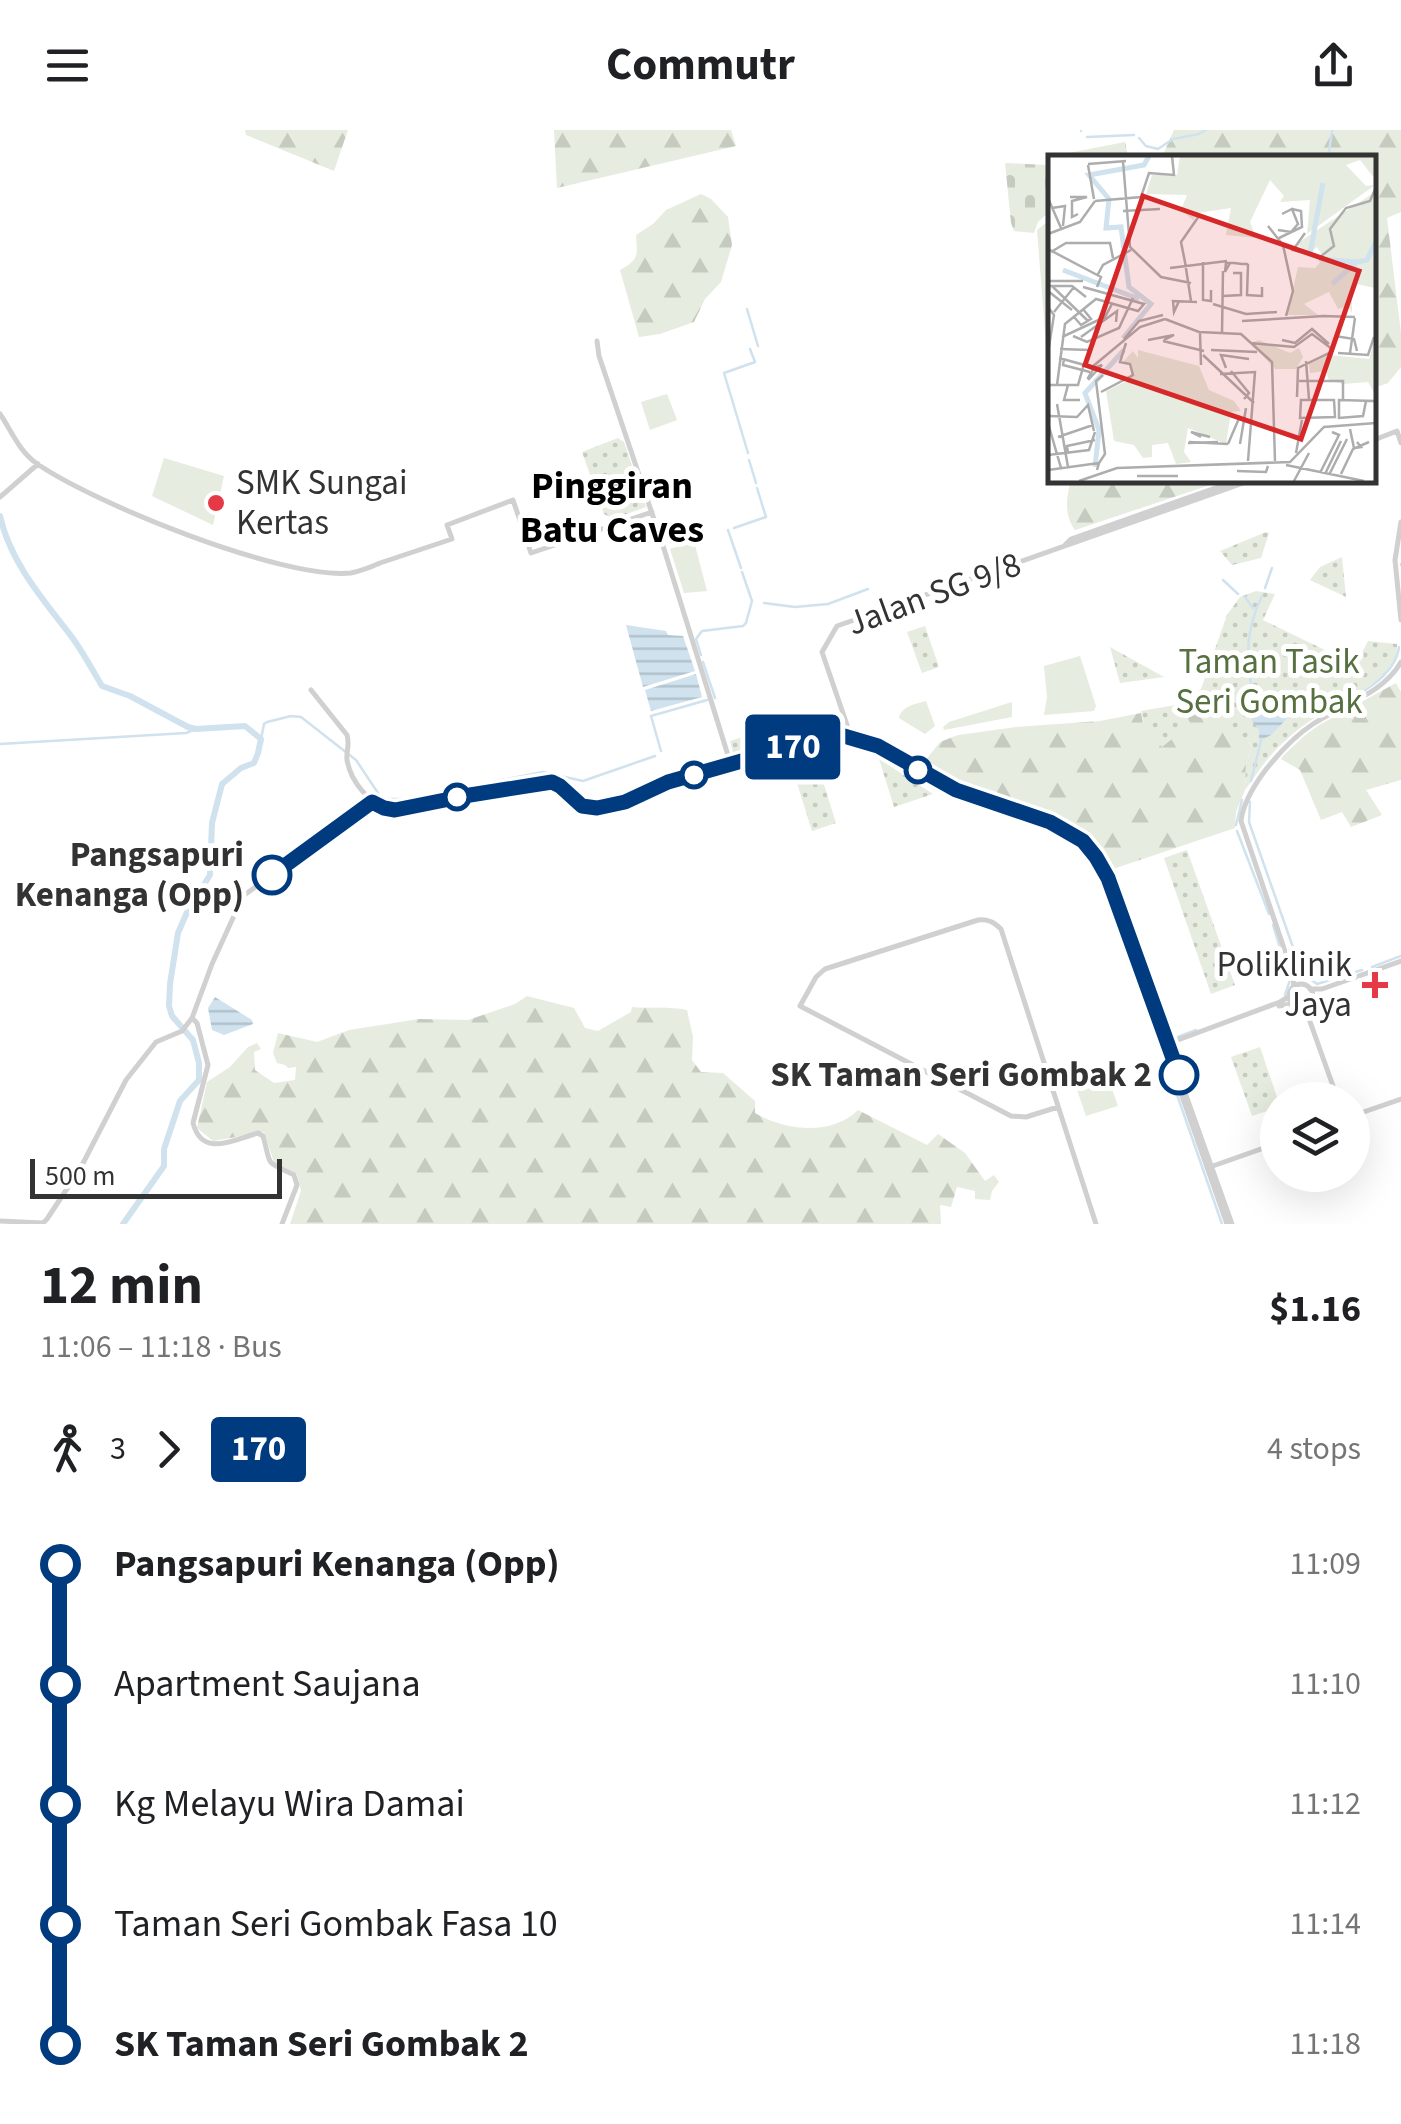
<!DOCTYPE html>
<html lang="en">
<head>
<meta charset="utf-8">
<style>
	:root { --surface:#fff; --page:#f2f2f2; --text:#202124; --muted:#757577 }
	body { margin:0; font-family:"Source Sans 3",sans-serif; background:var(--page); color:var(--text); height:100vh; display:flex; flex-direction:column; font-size:38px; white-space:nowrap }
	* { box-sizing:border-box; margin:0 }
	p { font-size:32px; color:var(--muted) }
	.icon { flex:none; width:55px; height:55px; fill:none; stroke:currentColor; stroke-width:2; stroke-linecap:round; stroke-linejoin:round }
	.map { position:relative; height:1094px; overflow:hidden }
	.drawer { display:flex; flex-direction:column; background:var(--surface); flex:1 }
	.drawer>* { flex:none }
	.badge { padding:0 20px; border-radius:8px; font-size:35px; line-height:65px }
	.buttons { position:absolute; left:1260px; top:952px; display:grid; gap:20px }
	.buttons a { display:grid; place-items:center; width:110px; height:110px; border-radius:50%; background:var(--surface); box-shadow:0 10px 40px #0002; font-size:50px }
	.scale { position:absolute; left:30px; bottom:25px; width:252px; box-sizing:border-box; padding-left:10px; border:5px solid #333; border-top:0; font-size:28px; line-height:35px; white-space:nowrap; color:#333; -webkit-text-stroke:8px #fff; paint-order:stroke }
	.map>.badge { position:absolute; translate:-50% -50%; box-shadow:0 0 0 5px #fff }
	.legs { display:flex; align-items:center; gap:15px; height:110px; padding:0 40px; font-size:32px }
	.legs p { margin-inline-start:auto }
	.headline { display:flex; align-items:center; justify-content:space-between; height:170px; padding:0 40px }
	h1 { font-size:55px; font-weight:700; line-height:75px }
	ul { padding:0 40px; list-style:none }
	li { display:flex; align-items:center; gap:35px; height:120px; font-size:38px }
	li i { display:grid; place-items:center; width:15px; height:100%; margin:0 12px; background:currentColor }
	li i::after { content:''; width:25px; height:25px; margin:-12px; border:8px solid; border-radius:50%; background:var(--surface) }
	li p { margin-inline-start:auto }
	li:first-child i { background:linear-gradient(#0000 50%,currentColor 0) }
	li:last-child i { background:linear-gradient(currentColor 50%,#0000 0) }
	header { display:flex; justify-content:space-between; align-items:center; height:130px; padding:0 40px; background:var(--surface); font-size:45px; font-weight:700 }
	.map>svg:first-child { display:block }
	.green { fill:#e6ecdf }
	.forest { fill:url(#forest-firs) }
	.cemetery { fill:url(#cemetery-stones) }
	.park { fill:url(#park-dots) }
	.water { fill:url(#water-rules) }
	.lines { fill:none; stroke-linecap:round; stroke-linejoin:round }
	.stream { stroke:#cfe2ee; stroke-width:2.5 }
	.river { stroke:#cfe2ee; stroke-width:6 }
	.tertiary { stroke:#d0d0d0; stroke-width:5 }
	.line-1-casing { stroke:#fff; stroke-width:22 }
	.line-1 { stroke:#003b80; stroke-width:15 }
	.poi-dot { fill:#e63946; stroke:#fff; stroke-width:4 }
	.stop-1-dot { fill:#fff; stroke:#003b80; stroke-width:5 }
	.labels { text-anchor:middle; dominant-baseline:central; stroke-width:10; stroke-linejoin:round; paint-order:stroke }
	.poi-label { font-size:35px; fill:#333; stroke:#fff; text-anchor:start }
	.street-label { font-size:35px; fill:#333; stroke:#fff }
	.park-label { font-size:35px; fill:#56703f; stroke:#fff }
	.stop-label { font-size:35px; font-weight:bold; fill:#333; stroke:#fff; text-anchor:end }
	.neighbourhood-label { font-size:38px; font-weight:bold; fill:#000; stroke:#fff }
	.inset-river { fill:none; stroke:#cfe2ee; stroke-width:5 }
	.inset-road { fill:none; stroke:#adadad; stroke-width:2.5 }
	.view { fill:#d62828; fill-opacity:0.15; stroke:#d62828; stroke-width:5 }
	.inset-edge { fill:none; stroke:#333; stroke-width:5 }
</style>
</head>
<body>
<header><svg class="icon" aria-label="menu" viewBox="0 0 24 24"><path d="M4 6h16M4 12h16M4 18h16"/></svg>Commutr<svg class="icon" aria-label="share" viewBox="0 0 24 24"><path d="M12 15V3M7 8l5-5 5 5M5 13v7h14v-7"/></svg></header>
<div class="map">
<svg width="1401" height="1094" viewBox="0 0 1401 1094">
	<defs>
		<pattern id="forest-firs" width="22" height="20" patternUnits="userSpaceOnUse" patternTransform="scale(2.5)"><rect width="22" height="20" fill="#e6ecdf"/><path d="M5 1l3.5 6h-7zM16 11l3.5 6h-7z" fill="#c6cbc0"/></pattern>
		<pattern id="cemetery-stones" width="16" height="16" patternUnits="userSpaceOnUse" patternTransform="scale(2.5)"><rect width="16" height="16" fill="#e6ecdf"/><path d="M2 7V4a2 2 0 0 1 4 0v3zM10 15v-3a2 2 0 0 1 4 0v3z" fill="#c6cbc0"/></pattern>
		<pattern id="park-dots" width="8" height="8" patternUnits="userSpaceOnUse" patternTransform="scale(2.5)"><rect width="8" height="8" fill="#e6ecdf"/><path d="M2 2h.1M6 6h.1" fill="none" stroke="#c6cbc0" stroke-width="1.8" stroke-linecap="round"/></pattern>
		<pattern id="water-rules" width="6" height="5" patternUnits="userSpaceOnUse" patternTransform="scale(2.5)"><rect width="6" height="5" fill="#cfe2ee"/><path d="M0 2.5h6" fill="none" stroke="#b2c2cd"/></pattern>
	</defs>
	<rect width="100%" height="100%" fill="#fff"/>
	<!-- green -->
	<path class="green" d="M667,264L677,290L650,300L641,272Z
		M164,328L224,346L213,395L152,366Z
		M694,411L707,461L684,463L670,419Z
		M1080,526L1096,576L1094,581L1044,585L1047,567L1044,536Z
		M926,571L935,596L925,604L899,588C901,576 916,574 926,571Z
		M1012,572V587L944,600L943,597L949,592Z
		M1100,953L1102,959L1111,956L1118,976L1086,986L1077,960Z"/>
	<!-- forest -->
	<path class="forest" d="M245,0H348L334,41L246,5Z
		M554,0H731L736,16L557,58Z
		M1174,0H1401V82L1387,88L1401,203V237L1388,253L1374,258V28L1162,27Z
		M701,64L711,69L728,87L732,115L721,152L705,169L694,192L660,204L639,207L620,140C640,129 637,125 636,105L653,94L666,80Z
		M1051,89V223L1046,214L1037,100Z
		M1071,350H1225L1075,400C1064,385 1066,368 1071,350Z
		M1396,553L1401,562V650L1366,660L1382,685L1351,697L1342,682L1321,690L1300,640L1281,629L1283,626L1303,607L1319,595Z
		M1207,570L1217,578L1227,582L1228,590L1252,616L1246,634L1245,660L1236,682L1235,698L1110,740L1088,711L1066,694L957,656L921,636L940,612L958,605L1016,597L1100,591L1141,583L1143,593L1182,580L1184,574L1192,571L1196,574Z
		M527,866L574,878L585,898L598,901L631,882L632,877C652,879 668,876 687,880L693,907L692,930L701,942L723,943L755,971V983C785,1001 832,1006 858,980L927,1015L938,1004L965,1023L985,1051L994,1045L999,1052L992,1061L990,1070L975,1069V1061L957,1057L951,1077L940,1075L941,1094H290L301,1061L297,1044L274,1032L264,1002L213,1011L197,998L207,952L230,937L248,917L257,913L261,919L254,922L255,940L274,953L295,950L296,937L288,938L285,935L277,933L273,923L278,903L317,912L349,900L419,889L468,890L515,874Z"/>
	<!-- cemetery -->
	<path class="cemetery" d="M1125,12L1128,27L1051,28V80L1038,92L1034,103L1014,101L1011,93L1005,33L1048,35V27Z"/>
	<!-- park -->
	<path class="park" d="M618,308L624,312L646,377L613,389L604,384L582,322Z
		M1266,402L1269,403L1261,428L1232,435L1220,421Z
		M1342,427L1346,467L1310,450L1320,437Z
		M1256,461L1275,464L1263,490L1356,535L1368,511L1397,514C1401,548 1338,574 1316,587C1305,594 1294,602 1285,611C1269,624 1257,644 1245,660L1246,634L1252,616L1249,612L1240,611L1241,604L1229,594L1226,582L1217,578L1207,570L1196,574L1192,571L1184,574L1182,580L1191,594L1162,617C1150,606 1143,597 1141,581L1176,575L1201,559L1227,485L1240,467Z
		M925,496L939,537L922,543L907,502Z
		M1110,517L1164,547L1120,553Z
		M771,598L772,614L770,616L734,626L730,611Z
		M879,629L933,664L894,677Z
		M821,645L836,693L812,701L797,653Z
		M1187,720L1235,855L1211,864L1164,728Z
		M1260,917L1278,970L1277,978L1252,986L1231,927Z"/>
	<!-- water -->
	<path class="water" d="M626,495L666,501L668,505L683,506L695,541L643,557Z
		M696,544L702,567L651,581L645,560Z
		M1253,566L1267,570L1287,567L1291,570L1283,573V576L1293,573L1297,578L1271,605L1261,610L1259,609V600L1252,591Z
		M215,867L252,890L253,894L224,905L212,900L208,878Z"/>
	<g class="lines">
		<!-- stream -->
		<path class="stream" d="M1081,0V1
			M1087,7L1134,5
			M1139,8L1146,16L1158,19L1173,9L1199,4L1206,0
			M1324,28L1329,22L1332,0
			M747,179L758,216
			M748,323L724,243L755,232L750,219
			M749,330L756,353
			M734,398L766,387L757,358
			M728,400L741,438
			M1401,434V435
			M1223,450L1238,464
			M1265,458L1272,438
			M1245,467L1253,478
			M764,473L795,477L828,474L868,459
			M701,525L696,509L702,501L743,496L746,493L752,471L742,442
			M703,532L715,568
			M1254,566C1244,531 1246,498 1262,466
			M1297,578C1308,578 1319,578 1329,576C1355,571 1396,545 1399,517
			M261,609L264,594L267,592L291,586L301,587L356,630L380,666L385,669H403
			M0,614L186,603L196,599
			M661,621L651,586L707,570
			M1251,651L1261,611
			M411,668L543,642L583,651L655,626
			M1250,672L1249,692L1302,843L1317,854L1362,840
			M1236,695L1242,670
			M1237,701L1269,784
			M1273,795L1290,850L1285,865
			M1372,837L1401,826
			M1175,908L1196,900
			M1159,913L1222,1094"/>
		<!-- river -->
		<path class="river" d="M0,386C10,431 41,467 68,502C81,518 91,538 102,556L130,566L188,597L196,599L245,596L261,609L258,623L254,633L241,638L222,654L212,693L210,745L188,780L178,803L170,854L169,876L172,886L193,910L199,933V950L180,971L164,1019V1036L123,1094"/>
		<!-- tertiary -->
		<path class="tertiary" d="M597,211L599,226L664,419L731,635
			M0,284C11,300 19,321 36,333C93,373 283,450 351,443C360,441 371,437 380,433C404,425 428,417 452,409L447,395L513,370L531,423L652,382
			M1374,310L1397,301L1401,313
			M0,367L38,334
			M1401,392L1395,430L1401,490
			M1065,415L1071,409L1238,350
			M311,560L347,605C350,615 346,621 347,630C351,653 370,674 391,680L552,652L561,655L582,676L597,678L625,671L668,652L837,605C881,608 923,646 964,663C1001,678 1047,683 1080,708C1094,719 1102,737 1110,753L1232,1094
			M844,605L847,595L822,522L837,496L1252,350
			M915,641L945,660L1009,682
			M1289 866a12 12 0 1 1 24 0a12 12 0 1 1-24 0Z
			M1293,859L1294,848L1241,691C1243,673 1253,657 1264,642C1278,624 1293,607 1313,594C1343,574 1383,564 1401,532
			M1310,859H1322L1401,831
			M1279,876L1292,874
			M1309,876L1308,886L1338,970
			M192,888L197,893L208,935L193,993C202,1028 233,1010 258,1003L263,1006C272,1037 263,1030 294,1045L297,1055L282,1094
			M1167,914L1280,872L1290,866
			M1170,932L1227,1094
			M1058,977L1026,987L1011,986L800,876L816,847L825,839L978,790C988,789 994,792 1001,799L1096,1094
			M1352,986L1401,969
			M1210,1037L1278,1013
			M0,1091L43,1093L47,1089L80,1039L126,950L156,912L182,901L192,888L212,834L243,766L372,672"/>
	</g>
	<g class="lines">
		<defs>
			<path id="line-1" d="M272,745L372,672L384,678L395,680L470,665L552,652L560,656L582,676L597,678L625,672L668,652L826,607L844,606L878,616L956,660L1050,692L1083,711L1096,727L1108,748L1179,945"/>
		</defs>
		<!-- line-1 casing -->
		<use href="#line-1" class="line-1-casing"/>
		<!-- line-1 -->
		<use href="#line-1" class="line-1"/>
	</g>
	<!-- markers -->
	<g class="poi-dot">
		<circle cx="216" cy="373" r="10"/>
		<path d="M1370 840h10v10h10v10h-10v10h-10v-10h-10v-10h10z"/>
	</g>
	<g class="stop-1-dot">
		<circle cx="918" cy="640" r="12"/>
		<circle cx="694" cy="645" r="12"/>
		<circle cx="457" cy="667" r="12"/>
		<circle cx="272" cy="745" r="18"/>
		<circle cx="1179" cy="945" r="18"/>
	</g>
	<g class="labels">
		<!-- poi labels -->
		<g class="poi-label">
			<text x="236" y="353">SMK Sungai<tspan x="236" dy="40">Kertas</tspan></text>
			<text x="1352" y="835" text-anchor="end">Poliklinik<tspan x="1352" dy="40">Jaya</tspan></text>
		</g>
		<!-- street labels -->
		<g class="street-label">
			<text transform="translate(934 464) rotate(-20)">Jalan SG 9/8</text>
		</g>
		<!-- park labels -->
		<g class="park-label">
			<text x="1269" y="532">Taman Tasik<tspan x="1269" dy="40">Seri Gombak</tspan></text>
		</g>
		<!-- stop labels -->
		<g class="stop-label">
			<text x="244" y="725">Pangsapuri<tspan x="244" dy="40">Kenanga (Opp)</tspan></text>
			<text x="1152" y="945">SK Taman Seri Gombak 2</text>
		</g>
		<!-- neighbourhood labels -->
		<g class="neighbourhood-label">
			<text x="612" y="356">Pinggiran<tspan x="612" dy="44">Batu Caves</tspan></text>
		</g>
	</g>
	<!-- overview -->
	<g transform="translate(1048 25)">
		<rect width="328" height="328" fill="#fff"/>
		<path d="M132,1H327V24L312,5L298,10L318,31L327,30L259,79L262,45L232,47L236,41L222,25L202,67L208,83L178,80L183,53L150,58L145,65L133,55L139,40L98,39L104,20H129ZM327,37V133L304,128V158L300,151L290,154L281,137L256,149L270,160H239L250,112L267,113L276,103L269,92L261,98L248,89ZM327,183V239L320,227L295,229L281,225L278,216L262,218L261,209L281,200L321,204ZM211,185L242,198L251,193L255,202L248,214H227L203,188ZM90,195L151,211L161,235L186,246L193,256L183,257L178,289L140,273L136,297L143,307L128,309L120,288L104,290V302L95,303L86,290L66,286L58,236L83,224V210L74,208L85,196L90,203Z" fill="#e6ecdf"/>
		<path class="inset-river" d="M262,99L275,28M271,104L309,107M309,107L319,105L328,86M15,115L91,144M284,129L308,108M75,183L103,149L81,132L73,72L58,73L61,44L41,20L96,10L101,1M47,312L51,275L37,238L76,195"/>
		<path class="inset-road" d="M75,6L82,92L113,122L143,128M40,9L78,6M40,10L46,44M22,42H39L24,46V62L30,59M0,43L13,73M47,46L93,42L101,18L126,20L124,1M4,53L17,51L15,71M75,56L112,54M220,71L235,90L245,136L238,161M230,75L243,77L250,69L244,54L234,59M257,78L245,95L272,102L286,91L282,74L298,53L322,46L328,32M0,79L32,67L47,46M231,83L254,72L253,56L244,54M0,94L53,122L49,132M3,97L18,88H62L65,103M137,107L133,87L151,61M137,107L143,146M155,107V145L163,146V135M182,108L177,117L178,108H186L194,109H199L200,110L199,140L214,141V132M122,113L179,106M49,121L55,110L83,95M0,126H35M0,131H24L38,142M4,131L40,166M0,136L24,155M175,141L193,140V118H185M131,146L126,157L125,146L149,147M165,149L198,159L229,157M0,152L6,160L0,198M6,157L26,132M275,161L307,162M26,162L33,170L43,164L35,154M117,164L151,177L193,179L224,207L227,306M194,166L276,161M152,178L153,210M174,178L175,116M25,181L39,187L71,173L85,143M287,181L306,184L309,196M14,182L57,162L64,149M33,182L69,156L68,167M76,184L91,166L115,160M100,185L126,180L116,185M234,185L247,188L264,174L281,189M115,186L156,196M202,188L246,192L264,179L284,194M12,194L42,195M163,195L209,197M290,198L320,200L326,182M302,198L307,163M155,200L206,248M11,203L44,212L92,172L117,164M16,204L15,210L42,217M258,206L261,244M54,210L41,224L40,223L46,213ZM178,213L173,200L201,204M183,216L201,238L196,244M172,219L207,217L200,306M251,226H295V244M0,230H30L36,209M9,230L17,169L48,144L90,156L96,149L35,132M20,230L16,245H32M53,237L85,220L82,209L72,207L78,188M249,242L250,213L283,197L294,162M253,245H286L287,262L252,263ZM318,246L315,261L291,263V245L328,246M9,249L20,312M0,261L29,262L40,250L46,276M0,268L13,313M302,274L306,293L313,292L309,287M10,282L45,270M153,282L143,277L162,282M141,287L180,289M140,288L170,287M180,289L192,261M192,289L198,253M248,298L254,265M20,299L19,291L47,285M0,300L41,295L47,277M51,308L57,299L48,226L55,220M238,310L316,326M0,315L51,308L49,315M189,316L218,317L220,311M272,318L291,280L284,277M282,318L299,284M277,319L293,286M293,319L305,294L321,287M89,321H130M31,326L69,313L242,307L276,272L328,268M246,326L261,298"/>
		<path class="view" d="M95,41L311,116L253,284L37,210Z"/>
		<rect width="328" height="328" class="inset-edge"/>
	</g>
</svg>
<div class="buttons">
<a><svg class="icon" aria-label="layers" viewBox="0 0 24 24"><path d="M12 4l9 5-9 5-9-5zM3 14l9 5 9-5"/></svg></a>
</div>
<div class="scale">500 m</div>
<b class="badge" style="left:793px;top:617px;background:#003b80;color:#fff">170</b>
</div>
<section class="drawer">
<div class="headline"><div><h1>12 min</h1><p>11:06 – 11:18 · Bus</p></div><b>$1.16</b></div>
<div class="legs"><svg class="icon" aria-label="walk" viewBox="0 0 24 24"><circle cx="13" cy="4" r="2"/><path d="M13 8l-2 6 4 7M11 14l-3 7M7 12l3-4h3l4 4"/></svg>3<svg class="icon" aria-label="forward" viewBox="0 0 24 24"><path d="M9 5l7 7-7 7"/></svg><b class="badge" style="background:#003b80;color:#fff">170</b><p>4 stops</p></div>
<ul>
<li><i style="color:#003b80"></i><b>Pangsapuri Kenanga (Opp)</b><p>11:09</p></li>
<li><i style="color:#003b80"></i><span>Apartment Saujana</span><p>11:10</p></li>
<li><i style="color:#003b80"></i><span>Kg Melayu Wira Damai</span><p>11:12</p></li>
<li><i style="color:#003b80"></i><span>Taman Seri Gombak Fasa 10</span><p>11:14</p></li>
<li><i style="color:#003b80"></i><b>SK Taman Seri Gombak 2</b><p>11:18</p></li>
</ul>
</section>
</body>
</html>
